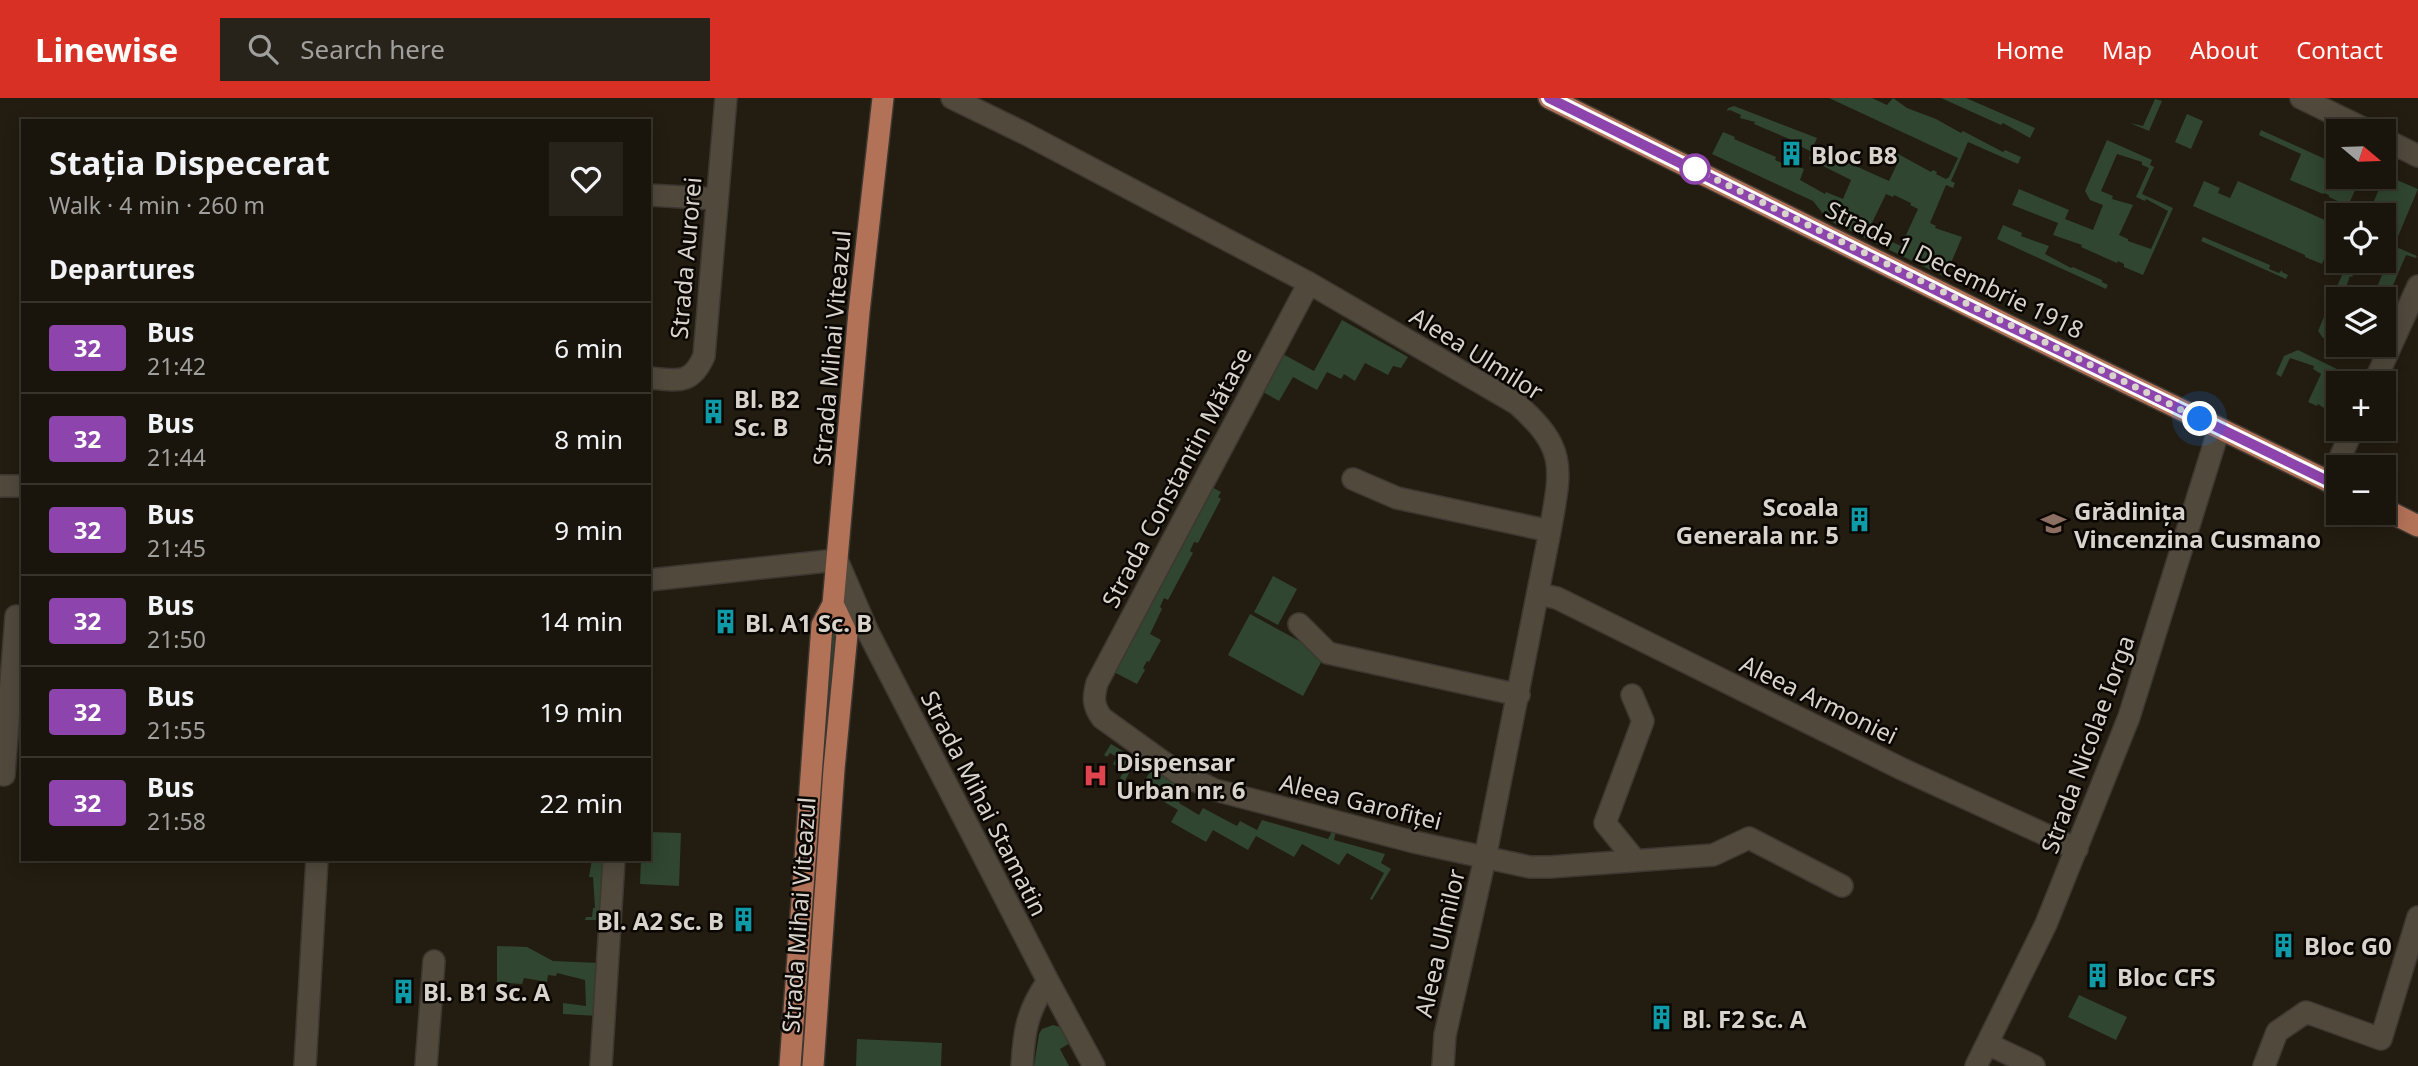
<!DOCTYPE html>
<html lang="en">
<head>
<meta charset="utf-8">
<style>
	:root { --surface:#1a150c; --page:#27221a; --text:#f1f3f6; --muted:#9f9f9d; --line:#38342d; --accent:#d93025 }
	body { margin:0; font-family:"Noto Sans",sans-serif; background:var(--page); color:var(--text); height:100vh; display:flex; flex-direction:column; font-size:26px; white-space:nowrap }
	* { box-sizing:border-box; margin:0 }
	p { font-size:23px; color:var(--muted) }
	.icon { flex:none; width:38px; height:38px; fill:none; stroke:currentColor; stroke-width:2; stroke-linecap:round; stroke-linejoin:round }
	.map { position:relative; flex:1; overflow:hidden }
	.sheet { position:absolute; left:21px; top:21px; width:630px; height:742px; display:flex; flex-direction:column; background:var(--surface); border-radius:0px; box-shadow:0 4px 18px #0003,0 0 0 2px var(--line) }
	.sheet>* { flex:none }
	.badge { padding:0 14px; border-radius:5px; font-size:24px; line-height:46px }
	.needle { width:46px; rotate:109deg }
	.buttons { position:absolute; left:2326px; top:21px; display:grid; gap:14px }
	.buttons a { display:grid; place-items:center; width:70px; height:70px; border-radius:0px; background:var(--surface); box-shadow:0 4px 18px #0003,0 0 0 2px var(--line); font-size:35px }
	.you { position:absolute; width:35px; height:35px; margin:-18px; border:5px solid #fff; border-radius:50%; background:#1a73e8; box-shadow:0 0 0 10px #1a73e833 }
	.map>.badge { position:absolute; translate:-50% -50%; box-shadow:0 0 0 4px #fff }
	h2 { padding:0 28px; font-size:26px; line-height:63px }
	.round { display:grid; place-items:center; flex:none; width:74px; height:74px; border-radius:0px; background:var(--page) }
	.overview { display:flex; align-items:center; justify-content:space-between; height:119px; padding:0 28px }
	h1 { font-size:33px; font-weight:700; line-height:52px }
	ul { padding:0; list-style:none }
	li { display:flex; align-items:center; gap:21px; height:91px; padding:0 28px; border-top:2px solid var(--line) }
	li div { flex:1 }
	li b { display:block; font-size:26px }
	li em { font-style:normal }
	li .badge { min-width:77px; font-weight:700; text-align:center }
	header { display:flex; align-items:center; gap:42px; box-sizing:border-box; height:98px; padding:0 35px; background:var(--accent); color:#fff }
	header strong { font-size:33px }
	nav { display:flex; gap:38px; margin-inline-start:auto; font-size:24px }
	.search { width:490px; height:63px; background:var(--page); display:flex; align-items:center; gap:18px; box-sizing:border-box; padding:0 24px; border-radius:0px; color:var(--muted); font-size:26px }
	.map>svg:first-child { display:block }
	.green { fill:#304630; fill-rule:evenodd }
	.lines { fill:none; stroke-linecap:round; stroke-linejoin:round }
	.minor-casing { stroke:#3d3731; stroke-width:24 }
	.major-casing { stroke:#3d3731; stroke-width:24 }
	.minor { stroke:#51493c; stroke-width:21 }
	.major { stroke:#b27258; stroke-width:21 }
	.line-casing { stroke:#fff; stroke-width:16 }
	.line { stroke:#8e44ad; stroke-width:10 }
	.walk { stroke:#d8d3cb; stroke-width:7; stroke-dasharray:0 12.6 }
	.stop-dot { fill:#fff; stroke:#8e44ad; stroke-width:3.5 }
	.labels { text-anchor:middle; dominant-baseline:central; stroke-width:5; stroke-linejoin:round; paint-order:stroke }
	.poi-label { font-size:24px; font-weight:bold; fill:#d8d3cb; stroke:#0a0703; text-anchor:start }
	.street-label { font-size:24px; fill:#d8d3cb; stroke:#0a0703 }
</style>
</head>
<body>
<header>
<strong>Linewise</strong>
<div class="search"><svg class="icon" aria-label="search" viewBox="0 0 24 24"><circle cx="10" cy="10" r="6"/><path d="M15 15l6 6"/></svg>Search here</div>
<nav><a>Home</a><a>Map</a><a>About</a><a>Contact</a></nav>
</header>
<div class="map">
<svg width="2418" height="968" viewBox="0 0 2418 968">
	<rect width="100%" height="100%" fill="#231c10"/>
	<!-- green -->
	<path class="green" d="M1829,0H1872L1887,7L1893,0L1907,10L1936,21L1961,35L1963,33L2003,54L2005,52L2021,59L2018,66L1968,44L1951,83L1955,85L1953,90L1946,87L1930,125L1936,128L1935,130L1962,139L1945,179L1828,122L1813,103L1712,56L1723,34L1735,39L1734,41L1776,59L1775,62L1786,67L1788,64L1804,71L1800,82L1825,96L1826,94L1843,101L1851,82L1809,61L1812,54L1800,48L1801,46L1754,26L1755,24L1740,20L1741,17L1730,12L1727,13L1728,10L1734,8L1817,40L1813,49L1889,83L1898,64L1879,55L1881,51L1889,55L1891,52L1931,74L1933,72L1937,74L1936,76L1946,81L1949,79L1958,60ZM1886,96L1893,99L1894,97L1911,105L1910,107L1918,111L1901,148L1892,144L1890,146L1868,133Z
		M1941,0H1966L2035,30L2030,40L2003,25L2001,27Z
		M2155,1L2162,3L2149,33L2130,25L2143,28Z
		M2187,16L2203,23L2191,51L2175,44Z
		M2261,32L2336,66L2338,79H2361L2348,108L2329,99V97L2324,95L2323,96L2290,82L2301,56L2259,37Z
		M2107,42L2152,62L2150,67L2154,69L2142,96L2173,110L2143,177L2124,169V166L2118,163L2117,165L2081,149L2082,147L2053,137L2058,125L2012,107L2019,91L2069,112L2065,121L2093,132L2103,107L2090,102L2085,93ZM2117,56L2142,64V67L2149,70L2136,99L2145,103L2146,101L2168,113L2151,151L2128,143V141L2119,137L2133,107L2112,101L2113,98L2101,93Z
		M2385,77L2418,91L2396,143L2384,137V117H2368Z
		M2204,83L2220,90L2218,95L2230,100L2238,83L2338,128L2322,166L2305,159V157L2193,108Z
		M2003,127L2022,135L2021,138L2049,148L2045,156L2071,170L2073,169L2102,182V184L2108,187L2106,191L1997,141Z
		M2203,139L2270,167L2269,171L2279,175L2282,172V174L2288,177L2286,181L2201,143Z
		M2394,148L2417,158L2416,160L2406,157L2384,208V201H2372Z
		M2348,163H2360L2352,179L2350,178L2342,201H2338V209L2325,238L2338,244V247L2323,240L2318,233Z
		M1342,222L1408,259L1401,270L1393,268L1388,277L1365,265L1355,283L1344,276L1341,281L1327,274L1317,292L1293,279L1279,303L1261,293L1281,255L1314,273Z
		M2298,252L2345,275L2341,285H2338V313L2336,318L2318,306L2317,308L2308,304L2321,276L2313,271L2314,268L2290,260L2281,279L2276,276L2284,258Z
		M1210,388L1221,394L1218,399L1221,401L1198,445L1194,444L1190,453L1193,455L1168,502L1164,500L1160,509L1162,511L1150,536L1161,542L1149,564L1147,563L1143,570L1145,572L1137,586L1112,573Z
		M1273,478L1297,491L1278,527L1254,514Z
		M1250,516L1325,557L1303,598L1228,557Z
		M830,522H836L828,634L823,614Z
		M1111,646L1136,661L1125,683L1120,680L1124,673L1113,666L1117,659L1110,655L1107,659L1104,657Z
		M1155,672L1187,691L1179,705L1199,717L1203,710L1237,728L1240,723L1257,732L1262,722L1328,741L1333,732L1336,733L1334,742L1385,756L1381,765L1391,771L1372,802L1370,801L1384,775L1347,755L1339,767L1302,746L1294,759L1256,738L1248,752L1213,732L1206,744L1171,724L1178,712L1140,690L1150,674Z
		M819,725L823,727L811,888H804L816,728Z
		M649,734L681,735L679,788L640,786L641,761H649Z
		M592,761H605L602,822H585L586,819H592L593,810H595L593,779H589Z
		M497,848L527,849L553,863L600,865L598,918L563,916V905L586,908L585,882L557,875L556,878L548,877L547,884L524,880L522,886L497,884Z
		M2079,897L2127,919L2116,942L2068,919Z
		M1053,927L1063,930L1070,945L1060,951L1069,968H1034L1039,936L1042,931Z
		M857,941L942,945L941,968H856Z"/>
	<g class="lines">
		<defs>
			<path id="minor" d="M952,0L1024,35L1309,185L1517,306C1568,351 1561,371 1550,433L1485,760L1445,937L1443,968
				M2301,0L2369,33
				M2384,41L2418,58
				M649,97L717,101
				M1309,185L1097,585C1093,600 1093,608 1102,620L1177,674L1215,692L1414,744L1530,769H1550L1713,757L1749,740L1842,788
				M649,280C677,282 691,288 704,258L726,0
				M2374,285L2418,188
				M1353,381L1397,400L1550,433
				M2329,384L2353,331
				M0,388H23
				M649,482L837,462L868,534L1048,883L1094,968
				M1539,496L1557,500L1902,671L2077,751
				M1299,526L1328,555L1519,597
				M1632,597L1643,623L1605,725L1635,762
				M4,677L16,518
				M1988,946L2034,968
				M305,968L317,761
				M426,968L434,863
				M601,968L614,761
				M1022,968C1024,933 1027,913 1048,883
				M1976,968L2046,826L2129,619L2219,331
				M2264,968L2277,934L2306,914L2381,941L2418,819"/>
			<path id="major" d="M1549,0L2001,224L2338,388
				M2384,411L2418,428
				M790,968L822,527L833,506L859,214L883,0
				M813,968L834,671L847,536L833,506"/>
		</defs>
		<!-- minor casing -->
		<use href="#minor" class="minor-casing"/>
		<!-- major casing -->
		<use href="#major" class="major-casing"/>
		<!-- minor -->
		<use href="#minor" class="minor"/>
		<!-- major -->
		<use href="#major" class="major"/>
	</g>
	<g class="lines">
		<defs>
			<path id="line" d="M1549,0L1972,210L2338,388"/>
		</defs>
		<!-- line casing -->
		<use href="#line" class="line-casing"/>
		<!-- line -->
		<use href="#line" class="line"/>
		<!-- walk -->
		<path class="walk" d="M1695,71L2200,321"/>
	</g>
	<!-- icons -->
	<defs>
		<symbol id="building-bare" viewBox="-9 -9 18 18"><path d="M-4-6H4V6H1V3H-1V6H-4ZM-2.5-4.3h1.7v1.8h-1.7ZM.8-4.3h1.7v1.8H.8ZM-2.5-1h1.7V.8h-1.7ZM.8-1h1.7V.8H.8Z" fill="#0f9aa8" stroke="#0a0703" stroke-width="2.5" paint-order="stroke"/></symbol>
		<symbol id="school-bare" viewBox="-9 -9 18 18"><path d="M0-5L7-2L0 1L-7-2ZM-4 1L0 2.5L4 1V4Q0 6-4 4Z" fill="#8d6e63" stroke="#0a0703" stroke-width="2.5" paint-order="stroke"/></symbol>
		<symbol id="hospital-bare" viewBox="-9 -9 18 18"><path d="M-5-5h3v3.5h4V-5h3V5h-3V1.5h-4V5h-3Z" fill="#e0444e" stroke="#0a0703" stroke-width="2.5" paint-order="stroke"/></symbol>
	</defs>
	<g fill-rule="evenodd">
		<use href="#building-bare" x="1774" y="38" width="35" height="35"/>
		<use href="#building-bare" x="696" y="296" width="35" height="35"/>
		<use href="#building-bare" x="1842" y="404" width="35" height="35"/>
		<use href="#school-bare" x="2036" y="408" width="35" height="35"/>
		<use href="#building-bare" x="708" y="506" width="35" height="35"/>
		<use href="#hospital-bare" x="1078" y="660" width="35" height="35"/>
		<use href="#building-bare" x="726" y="804" width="35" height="35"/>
		<use href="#building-bare" x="2266" y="830" width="35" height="35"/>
		<use href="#building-bare" x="2080" y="860" width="35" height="35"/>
		<use href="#building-bare" x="386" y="876" width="35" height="35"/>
		<use href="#building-bare" x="1644" y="902" width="35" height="35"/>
	</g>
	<!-- markers -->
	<circle class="stop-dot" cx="1695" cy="71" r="14"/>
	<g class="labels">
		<!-- poi labels -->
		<g class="poi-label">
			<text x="1811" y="56">Bloc B8</text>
			<text x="734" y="300">Bl. B2<tspan x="734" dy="28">Sc. B</tspan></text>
			<text x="1839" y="408" text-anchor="end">Scoala<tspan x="1839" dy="28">Generala nr. 5</tspan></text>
			<text x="2074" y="412">Grădinița<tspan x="2074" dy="28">Vincenzina Cusmano</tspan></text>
			<text x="745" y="524">Bl. A1 Sc. B</text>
			<text x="1116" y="663">Dispensar<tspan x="1116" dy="28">Urban nr. 6</tspan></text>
			<text x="724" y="822" text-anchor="end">Bl. A2 Sc. B</text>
			<text x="2304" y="847">Bloc G0</text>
			<text x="2117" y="878">Bloc CFS</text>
			<text x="423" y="893">Bl. B1 Sc. A</text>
			<text x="1682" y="920">Bl. F2 Sc. A</text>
		</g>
		<!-- street labels -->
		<g class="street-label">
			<text transform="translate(685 160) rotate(-85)">Strada Aurorei</text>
			<text transform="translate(1955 171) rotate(26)">Strada 1 Decembrie 1918</text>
			<text transform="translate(831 250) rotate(-85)">Strada Mihai Viteazul</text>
			<text transform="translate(1477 255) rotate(32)">Aleea Ulmilor</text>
			<text transform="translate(1176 379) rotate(-62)">Strada Constantin Mătase</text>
			<text transform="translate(1819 601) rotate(26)">Aleea Armoniei</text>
			<text transform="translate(2087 646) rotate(-70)">Strada Nicolae Iorga</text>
			<text transform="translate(1361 703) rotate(14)">Aleea Garofiței</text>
			<text transform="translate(985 705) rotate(63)">Strada Mihai Stamatin</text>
			<text transform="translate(798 817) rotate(-86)">Strada Mihai Viteazul</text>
			<text transform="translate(1439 845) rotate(-77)">Aleea Ulmilor</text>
		</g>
	</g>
</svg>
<div class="buttons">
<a><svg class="needle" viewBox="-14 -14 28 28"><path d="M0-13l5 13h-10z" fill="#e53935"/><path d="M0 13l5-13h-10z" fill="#9f9f9d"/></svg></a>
<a><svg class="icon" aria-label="locate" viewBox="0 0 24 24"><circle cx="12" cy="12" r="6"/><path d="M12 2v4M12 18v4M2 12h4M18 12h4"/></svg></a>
<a><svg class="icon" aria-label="layers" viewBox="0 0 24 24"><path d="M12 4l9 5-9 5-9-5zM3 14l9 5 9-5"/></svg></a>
<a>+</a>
<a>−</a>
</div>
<div class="you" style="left:2200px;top:321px"></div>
<section class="sheet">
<div class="overview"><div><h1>Stația Dispecerat</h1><p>Walk · 4 min · 260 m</p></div><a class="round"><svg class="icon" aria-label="heart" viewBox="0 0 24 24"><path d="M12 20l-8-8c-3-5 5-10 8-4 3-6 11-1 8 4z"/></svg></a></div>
<h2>Departures</h2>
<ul>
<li><span class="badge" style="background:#8e44ad;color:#fff">32</span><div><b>Bus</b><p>21:42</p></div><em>6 min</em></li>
<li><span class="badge" style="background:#8e44ad;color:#fff">32</span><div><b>Bus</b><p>21:44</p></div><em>8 min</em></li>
<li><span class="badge" style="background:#8e44ad;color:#fff">32</span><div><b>Bus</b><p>21:45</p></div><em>9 min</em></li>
<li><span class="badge" style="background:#8e44ad;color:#fff">32</span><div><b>Bus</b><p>21:50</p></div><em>14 min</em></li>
<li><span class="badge" style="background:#8e44ad;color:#fff">32</span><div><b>Bus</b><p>21:55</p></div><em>19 min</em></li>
<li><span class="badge" style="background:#8e44ad;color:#fff">32</span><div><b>Bus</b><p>21:58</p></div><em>22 min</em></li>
</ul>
</section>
</div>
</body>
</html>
